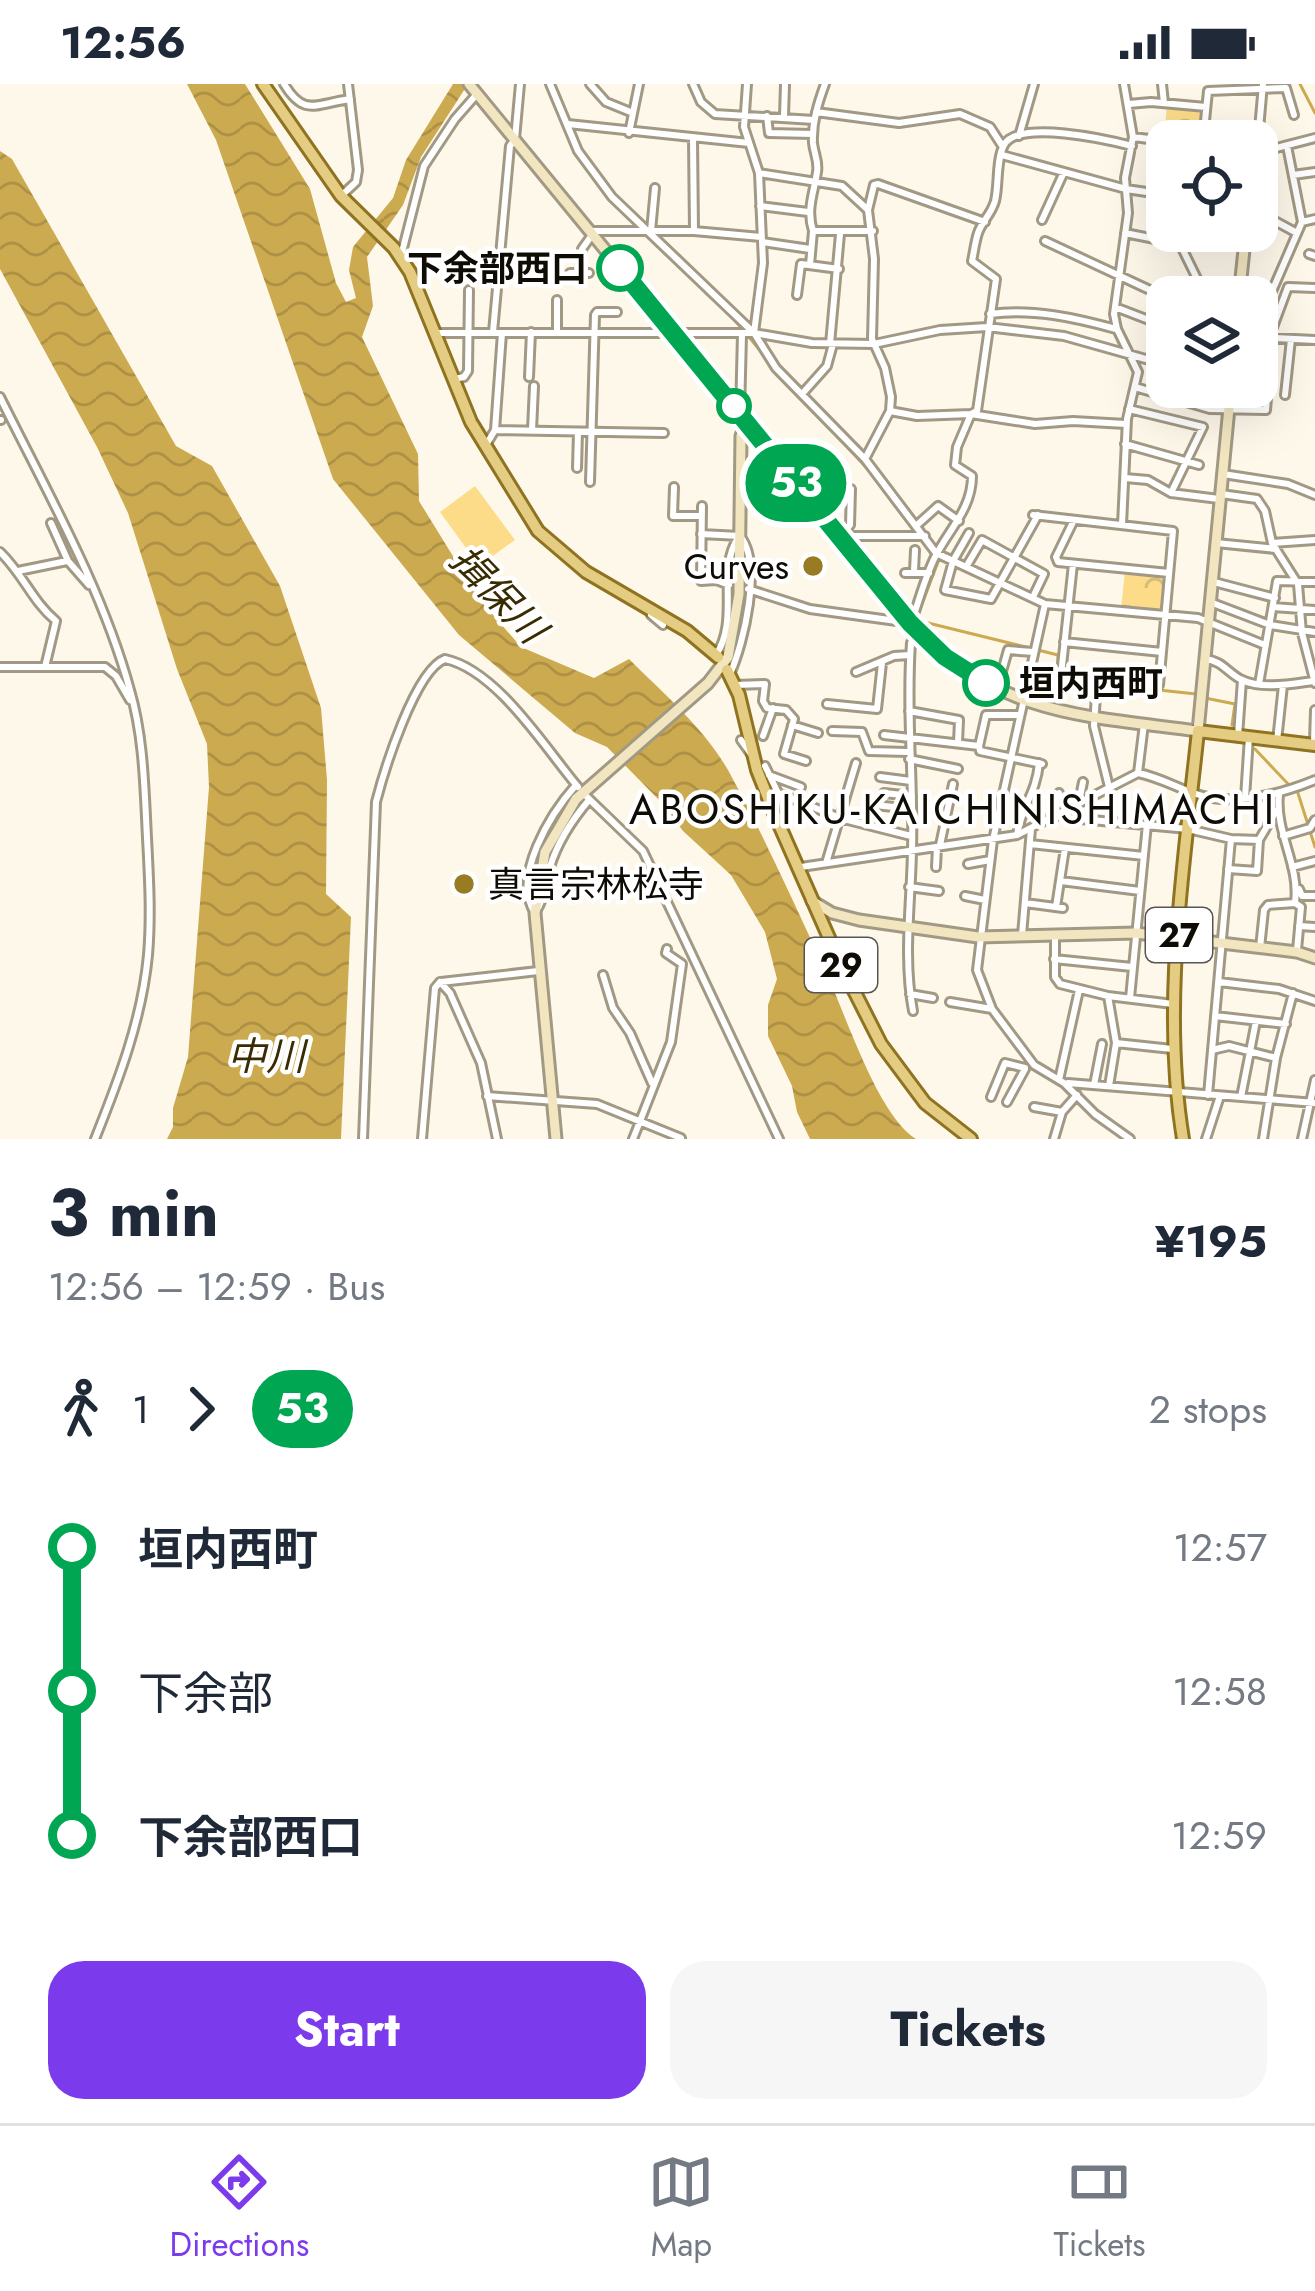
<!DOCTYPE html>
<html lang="en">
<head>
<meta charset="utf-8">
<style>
	:root { --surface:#fff; --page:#f6f6f7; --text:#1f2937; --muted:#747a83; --line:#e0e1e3; --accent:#7c3aed }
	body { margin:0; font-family:Jost,"Noto Sans JP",sans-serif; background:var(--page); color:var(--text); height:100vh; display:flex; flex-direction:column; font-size:45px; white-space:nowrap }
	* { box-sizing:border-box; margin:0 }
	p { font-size:39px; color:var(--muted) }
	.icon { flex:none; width:66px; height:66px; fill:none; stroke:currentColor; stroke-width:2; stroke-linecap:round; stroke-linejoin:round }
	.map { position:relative; height:1055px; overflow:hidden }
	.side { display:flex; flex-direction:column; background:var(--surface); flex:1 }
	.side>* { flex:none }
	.badge { padding:0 24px; border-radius:39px; font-size:42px; line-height:78px }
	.fabs { position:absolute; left:1146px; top:36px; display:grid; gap:24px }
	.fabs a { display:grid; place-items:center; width:132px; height:132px; border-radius:24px; background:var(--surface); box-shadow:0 12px 48px #0002; font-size:60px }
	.map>.badge { position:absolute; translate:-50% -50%; box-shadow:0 0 0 6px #fff }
	.legs { display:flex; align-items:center; gap:18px; height:132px; padding:0 48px; font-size:39px }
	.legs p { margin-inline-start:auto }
	.head { display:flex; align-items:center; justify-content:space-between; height:204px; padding:0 48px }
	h1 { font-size:66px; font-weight:700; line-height:90px }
	.button { display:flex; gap:24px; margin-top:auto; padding:24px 48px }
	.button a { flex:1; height:138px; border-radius:36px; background:var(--accent); color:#fff; font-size:48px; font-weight:700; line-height:138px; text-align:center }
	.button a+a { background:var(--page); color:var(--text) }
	ul { padding:0 48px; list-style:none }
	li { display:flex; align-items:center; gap:42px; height:144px; font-size:45px }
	li i { display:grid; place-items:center; width:18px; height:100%; margin:0 15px; background:currentColor }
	li i::after { content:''; width:30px; height:30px; margin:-15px; border:9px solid; border-radius:50%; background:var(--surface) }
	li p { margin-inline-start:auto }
	li:first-child i { background:linear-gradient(#0000 50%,currentColor 0) }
	li:last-child i { background:linear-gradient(currentColor 50%,#0000 0) }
	.status { display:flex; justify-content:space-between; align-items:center; height:84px; padding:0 60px; background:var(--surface); direction:ltr }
	.status svg { height:33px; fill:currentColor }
	.dock { display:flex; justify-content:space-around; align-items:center; height:168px; border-top:3px solid var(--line); background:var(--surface); font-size:33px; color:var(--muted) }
	.dock a { display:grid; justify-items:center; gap:6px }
	.dock .active { color:var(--accent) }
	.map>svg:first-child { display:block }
	.park { fill:url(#park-crowns) }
	.pitch { fill:#fcdc89 }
	.water { fill:url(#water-waves) }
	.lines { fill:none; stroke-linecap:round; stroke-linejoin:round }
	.stream { stroke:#ccaa50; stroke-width:3 }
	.street-casing { stroke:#a29984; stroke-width:12 }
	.secondary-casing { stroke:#a29984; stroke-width:15 }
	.primary-casing { stroke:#8f7321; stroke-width:16 }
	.street { stroke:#fff; stroke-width:6 }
	.secondary { stroke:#f2e6c1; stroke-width:9 }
	.primary { stroke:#e5cc83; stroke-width:10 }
	.line-1-casing { stroke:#fff; stroke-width:27 }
	.line-1 { stroke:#00a651; stroke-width:18 }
	.stop-1-dot { fill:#fff; stroke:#00a651; stroke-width:6 }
	.poi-dot { fill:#997b24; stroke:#fff; stroke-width:4.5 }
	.labels { text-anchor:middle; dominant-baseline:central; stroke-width:9; stroke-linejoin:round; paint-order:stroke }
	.shield { fill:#fff; stroke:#575550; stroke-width:3 }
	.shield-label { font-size:33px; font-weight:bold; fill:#0f0c05 }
	.stop-label { font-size:36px; font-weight:bold; fill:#0f0c05; stroke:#fff; text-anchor:end }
	.poi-label { font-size:36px; fill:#0f0c05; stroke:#fff; text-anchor:end }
	.water-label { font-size:39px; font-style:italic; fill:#392c03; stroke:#fff }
	.quarter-label { font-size:42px; letter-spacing:3px; fill:#0f0c05; stroke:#fff }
</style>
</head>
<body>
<div class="status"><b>12:56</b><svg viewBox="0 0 49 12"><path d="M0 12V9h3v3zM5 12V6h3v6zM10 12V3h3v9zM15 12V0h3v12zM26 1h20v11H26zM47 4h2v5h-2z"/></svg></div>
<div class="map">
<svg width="1315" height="1055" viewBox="0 0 1315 1055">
	<defs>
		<pattern id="park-crowns" width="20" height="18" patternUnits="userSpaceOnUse" patternTransform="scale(3)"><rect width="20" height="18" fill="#fcdc89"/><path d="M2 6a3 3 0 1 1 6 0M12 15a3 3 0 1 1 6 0" fill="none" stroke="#d7bc75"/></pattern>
		<pattern id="water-waves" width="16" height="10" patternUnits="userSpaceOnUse" patternTransform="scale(3)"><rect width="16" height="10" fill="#ccaa50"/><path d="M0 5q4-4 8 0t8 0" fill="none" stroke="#ae9144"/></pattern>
	</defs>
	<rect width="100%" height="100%" fill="#fef8eb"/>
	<!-- park -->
	<path class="park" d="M1167,21L1204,28L1198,57L1164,54Z
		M1125,488L1164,491L1163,526L1121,524Z"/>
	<!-- pitch -->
	<path class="pitch" d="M475,402L515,456L479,482L440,428Z"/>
	<!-- water -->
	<path class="water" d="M187,0H245L310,105L336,199L346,218L356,214L349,186L353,163L393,114L406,76L453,0H468L421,73L403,121L367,173L373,222L362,253L418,370L419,417L480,516L521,563L594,594L629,575C664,610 703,643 728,686C763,750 794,819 825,886C845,928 877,1031 916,1055H810L797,1028L792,1002L768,952V921L777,895L765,848L731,791L683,747L662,719L607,663L575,649L459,551L333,395L216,56Z
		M0,67L12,75L176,362L212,382L280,502L321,624L327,696L326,810L351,833L341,1055H167L173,1043V1024L188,973L209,703L207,660L177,585L128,429L97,363L0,185Z"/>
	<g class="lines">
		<!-- stream -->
		<path class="stream" d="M1300,0L1315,29
			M554,18L574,64
			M579,72L598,99
			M728,228L768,276
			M823,336L873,391
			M926,460L938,478L917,533L920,537L1058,571L1057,595L1196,610
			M1205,614L1235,620L1232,641
			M1255,665L1290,702
			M1297,706L1315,763"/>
		<defs>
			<path id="street" d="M284,0C304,33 315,20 350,15
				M550,0L578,67L612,113L754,249L776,284L865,375L936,469L1045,520L1198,534L1265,561
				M590,0L606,18L633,29
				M693,0L701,18L715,30L814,36
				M747,0L744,43L759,89L763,179L754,249
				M825,0C818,19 812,38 813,59C814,70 819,77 817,88C814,109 806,125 813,147H873
				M1162,0L1164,19
				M1129,20L1151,18L1206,23
				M816,28L899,39L960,30L990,43L1003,63
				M767,32L769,49L813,50
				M784,32L785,0
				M568,40L749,59
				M629,49L639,0
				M1019,52L1034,0
				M1133,53L1165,57
				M693,55L694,147
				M1203,57L1208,7L1286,4L1294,31
				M1257,68L1263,0
				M1257,69L1315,54
				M1002,71L1126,105L1167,111
				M759,89L842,102L868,126L874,175L872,255L885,284L891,313L890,327L865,375
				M1293,91L1315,88
				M1161,107L1166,57
				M341,112L356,98L358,86L348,0
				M760,122L808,128
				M868,126L874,101L878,100L985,138
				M1257,134L1273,136L1297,149
				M1042,136L1064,88
				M1302,138L1315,135
				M591,147H694L761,153
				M651,147L655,104
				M1180,147V160L1206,213
				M1125,149L1180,160
				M1045,157L1167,214
				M762,158L810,165
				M1309,170L1315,172
				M401,172L424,82L455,35L477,10
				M810,181L813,147
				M570,189H589
				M580,189L582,165L592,151
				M797,211L801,180L839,185
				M1115,223L1167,243
				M990,230C1032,224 1076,234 1116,245
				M1257,242L1302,138L1287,62
				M493,248L510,62L515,55L520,0
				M557,248V216
				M435,249H754L812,259L874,260L940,246L987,243L1064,252L1167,281
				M1257,253L1315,256
				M1269,254L1288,203L1315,204
				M830,260L840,150
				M529,293L531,248
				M454,295L464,293L468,287L469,206
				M1135,303L1210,325L1266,326L1272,255
				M802,310L827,282L833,260
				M1285,311L1291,255
				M0,313C47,408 102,504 130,606C142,647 144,691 146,733C148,779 152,825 148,871C142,935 119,995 95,1055
				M1196,320L1197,303
				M1129,325L1203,343L1171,409
				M890,327L917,332L971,330L1035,340L1073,337L1126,340
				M740,330L742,250
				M0,336H1
				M495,346L664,349
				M532,346L534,302
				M1125,360L1199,381
				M486,361L495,346L502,249
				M577,384L578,348
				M1223,390L1288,400L1315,411
				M1125,394L1148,396L1171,409L1219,415
				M590,398L595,231L597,228H617
				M674,403L673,432H700
				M1221,410L1257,415L1265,427L1272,459L1298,500L1302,549L1315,599
				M702,422L701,497L716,496L729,501
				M1033,431L1173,447L1159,601L1061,591L1073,480
				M1074,436L1056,473L1058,478L1169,489
				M51,439L68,477L89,501
				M917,441L938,422L959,437
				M1122,441L1127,335L1138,288L1117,245L1114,230L1128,129L1125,94L1133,53L1124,0
				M969,449L953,477L945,506L991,515L1038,431
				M701,450L740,452
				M840,452H925
				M840,452L850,441L851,405
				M1216,459L1276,465
				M1272,459L1315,456
				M0,468C23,490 32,517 56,537L45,583
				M966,483L982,456L1044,490L1033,513
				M18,487L67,477
				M914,487L915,466
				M905,489H929
				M1214,498L1275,514
				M748,505L810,525L911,539C919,517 925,493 935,473C949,445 972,425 972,392L955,381L957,363L971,330L977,327L996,195L972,177C974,168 975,158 978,149C982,137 991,131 995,117C999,101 996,75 1004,61C1018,35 1109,56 1132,62
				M1210,518L1270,541L1315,548
				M1045,520L993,756L977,886L992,925L1034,981L1064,999L1095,1030L1130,1055
				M1273,523L1315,526
				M651,531L663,541
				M1064,558L1162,568
				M716,571C740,535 716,487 738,454
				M1205,575C1222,577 1226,587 1240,595C1261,606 1291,600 1313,597
				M0,583H105L116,592L130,616
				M856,588L894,572L910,571
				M730,590C744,559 763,480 740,452
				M1097,595L1094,642L1109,703
				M1259,600L1277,497L1315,498
				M735,601L765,600L763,617L767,624L786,626L794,635L784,670L806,677
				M997,605L1008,566L1033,568
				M827,620L877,625L882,579
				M909,627L959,636L958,659
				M792,641L818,649
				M832,647L862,648L869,667L908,668
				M884,651L979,662L980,667L1042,680
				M763,652L773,624
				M1238,652L1242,596
				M741,656L751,670
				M1277,657L1283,601
				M1314,658L1315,626
				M979,662L986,631H1018
				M909,675L958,685
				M765,682L778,709L776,726
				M1138,689L1144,640
				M769,691L801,703
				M880,693L911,697
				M576,701C551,729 511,793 535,829C545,814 545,800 550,783C558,757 571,737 589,716
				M778,709L840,734L911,752
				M884,709L912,712
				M1279,711C1275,748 1300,782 1295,818
				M587,713L643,767L779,1055
				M1245,714L1249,653
				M1079,718L1083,698
				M875,721L912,725
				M1063,728L1070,734L1188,745L1231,755L1208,1011
				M1055,733L1059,709
				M1017,751C1022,720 1036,711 1039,679
				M1283,752L1310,744L1315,736
				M1259,756L1276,727
				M1030,760L1144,772
				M940,761L953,700
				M826,779L856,679
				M968,780L990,776
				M801,783L1017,751L1138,689C1158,693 1174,702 1193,709C1232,723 1278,711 1315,696
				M936,783L937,763
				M1292,783L1315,777
				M1228,785L1257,787L1259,756L1231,755
				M1061,797L1140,807
				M909,803L939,807
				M1299,805L1302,812H1315
				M965,812L985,816
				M1025,819L1063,824
				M1056,823L1065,764
				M1299,842L1315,843
				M1022,851L1031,745
				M1055,853V893L1060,900L1108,912L1173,920
				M1260,864L1264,826L1268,821L1295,819L1301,823L1297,866
				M1054,875L1132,883
				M603,891L613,924L630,949L652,999
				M440,898L450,909L481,979L497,1055
				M441,898L538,887
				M1219,898L1279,905L1315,917
				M910,910L933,914
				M1108,912L1116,959L1109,1002
				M1130,914L1147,740
				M950,918L992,925
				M913,927C903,874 911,820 912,767C914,697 906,629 911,559L918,547
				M1215,932L1286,940
				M1116,959L1172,965
				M1212,966L1229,962L1276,974
				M1059,996L1079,906
				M1068,999L1315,1019
				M1094,1001L1102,960
				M487,1012L597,1020L681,1054
				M991,1013L1005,979L1025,984
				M1241,1013L1256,937
				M1007,1018L1025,985
				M1034,1023L1062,1028
				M363,1055L376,718C384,687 415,586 445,575C497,586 545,664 578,703
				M422,1055L435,904L440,898
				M633,1055L671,958L682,880L666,869L667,865
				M1054,1055L1062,1028L1077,1011
				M1206,1055L1220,1012
				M1263,1055L1276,974L1293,909
				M1302,1055L1315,996"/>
			<path id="secondary" d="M469,0L918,547C1003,632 1086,632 1198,647L1231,303
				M1239,213L1246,147
				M812,817L832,829L859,836L978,853L1136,849L1297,868L1315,874
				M556,1055L535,829L545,768L576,715L708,599L728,573L739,510L741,352L746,337"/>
			<path id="primary" d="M263,0L341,112L394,164L410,188L471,338L538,447L586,488L687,547L718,573
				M727,586L739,611L757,686L774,729L841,881L881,960L925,1019L971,1055
				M1183,1055C1161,921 1184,781 1198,647L1315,661"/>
		</defs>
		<!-- street casing -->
		<use href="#street" class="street-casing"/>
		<!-- secondary casing -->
		<use href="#secondary" class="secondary-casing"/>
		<!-- primary casing -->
		<use href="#primary" class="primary-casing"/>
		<!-- street -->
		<use href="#street" class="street"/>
		<!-- secondary -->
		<use href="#secondary" class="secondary"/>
		<!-- primary -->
		<use href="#primary" class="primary"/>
	</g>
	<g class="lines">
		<defs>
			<path id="line-1" d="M620,184L910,539L945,573L986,599"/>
		</defs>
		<!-- line-1 casing -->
		<use href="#line-1" class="line-1-casing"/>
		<!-- line-1 -->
		<use href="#line-1" class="line-1"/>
	</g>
	<!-- markers -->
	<g class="stop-1-dot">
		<circle cx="620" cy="184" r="21"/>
		<circle cx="734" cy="322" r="15"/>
		<circle cx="986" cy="599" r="21"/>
	</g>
	<g class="poi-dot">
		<circle cx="813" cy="482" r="12"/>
		<circle cx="464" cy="800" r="12"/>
	</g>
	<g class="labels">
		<!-- shield labels -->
		<g class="shield">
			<rect x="1146" y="824" width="66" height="54" rx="9"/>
			<rect x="805" y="854" width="72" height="54" rx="9"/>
		</g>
		<g class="shield-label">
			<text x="1179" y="851">27</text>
			<text x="841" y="881">29</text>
		</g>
		<!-- stop labels -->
		<g class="stop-label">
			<text x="587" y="184">下余部西口</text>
			<text x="1019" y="599" text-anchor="start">垣内西町</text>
		</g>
		<!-- poi labels -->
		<g class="poi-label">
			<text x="789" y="482">Curves</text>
			<text x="488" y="800" text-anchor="start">真言宗林松寺</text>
		</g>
		<!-- water labels -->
		<g class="water-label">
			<text transform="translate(498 510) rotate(46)">揖保川</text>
			<text x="266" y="972">中川</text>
		</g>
		<!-- quarter labels -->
		<g class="quarter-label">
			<text x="953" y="725">ABOSHIKU-KAICHINISHIMACHI</text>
		</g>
	</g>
</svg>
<div class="fabs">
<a><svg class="icon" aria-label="locate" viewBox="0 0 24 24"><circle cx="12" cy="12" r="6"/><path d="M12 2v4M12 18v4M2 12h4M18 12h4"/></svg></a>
<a><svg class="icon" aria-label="layers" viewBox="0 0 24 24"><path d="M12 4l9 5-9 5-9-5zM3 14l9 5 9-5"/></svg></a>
</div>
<b class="badge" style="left:796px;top:399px;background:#00a651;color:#fff">53</b>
</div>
<section class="side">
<div class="head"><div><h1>3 min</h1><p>12:56 – 12:59 · Bus</p></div><b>¥195</b></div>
<div class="legs"><svg class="icon" aria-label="walk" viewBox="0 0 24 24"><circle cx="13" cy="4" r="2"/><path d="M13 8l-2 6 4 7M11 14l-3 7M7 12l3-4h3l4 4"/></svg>1<svg class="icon" aria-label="forward" viewBox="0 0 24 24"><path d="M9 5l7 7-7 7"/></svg><b class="badge" style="background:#00a651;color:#fff">53</b><p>2 stops</p></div>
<ul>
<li><i style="color:#00a651"></i><b>垣内西町</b><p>12:57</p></li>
<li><i style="color:#00a651"></i><span>下余部</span><p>12:58</p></li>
<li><i style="color:#00a651"></i><b>下余部西口</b><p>12:59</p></li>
</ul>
<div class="button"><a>Start</a><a>Tickets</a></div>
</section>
<nav class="dock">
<a class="active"><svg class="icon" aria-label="directions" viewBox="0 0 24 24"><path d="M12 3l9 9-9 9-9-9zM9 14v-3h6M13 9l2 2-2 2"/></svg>Directions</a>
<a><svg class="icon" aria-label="map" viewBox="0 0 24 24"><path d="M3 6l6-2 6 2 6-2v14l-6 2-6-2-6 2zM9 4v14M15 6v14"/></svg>Map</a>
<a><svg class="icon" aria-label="tickets" viewBox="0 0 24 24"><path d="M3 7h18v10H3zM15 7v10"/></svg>Tickets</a>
</nav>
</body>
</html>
